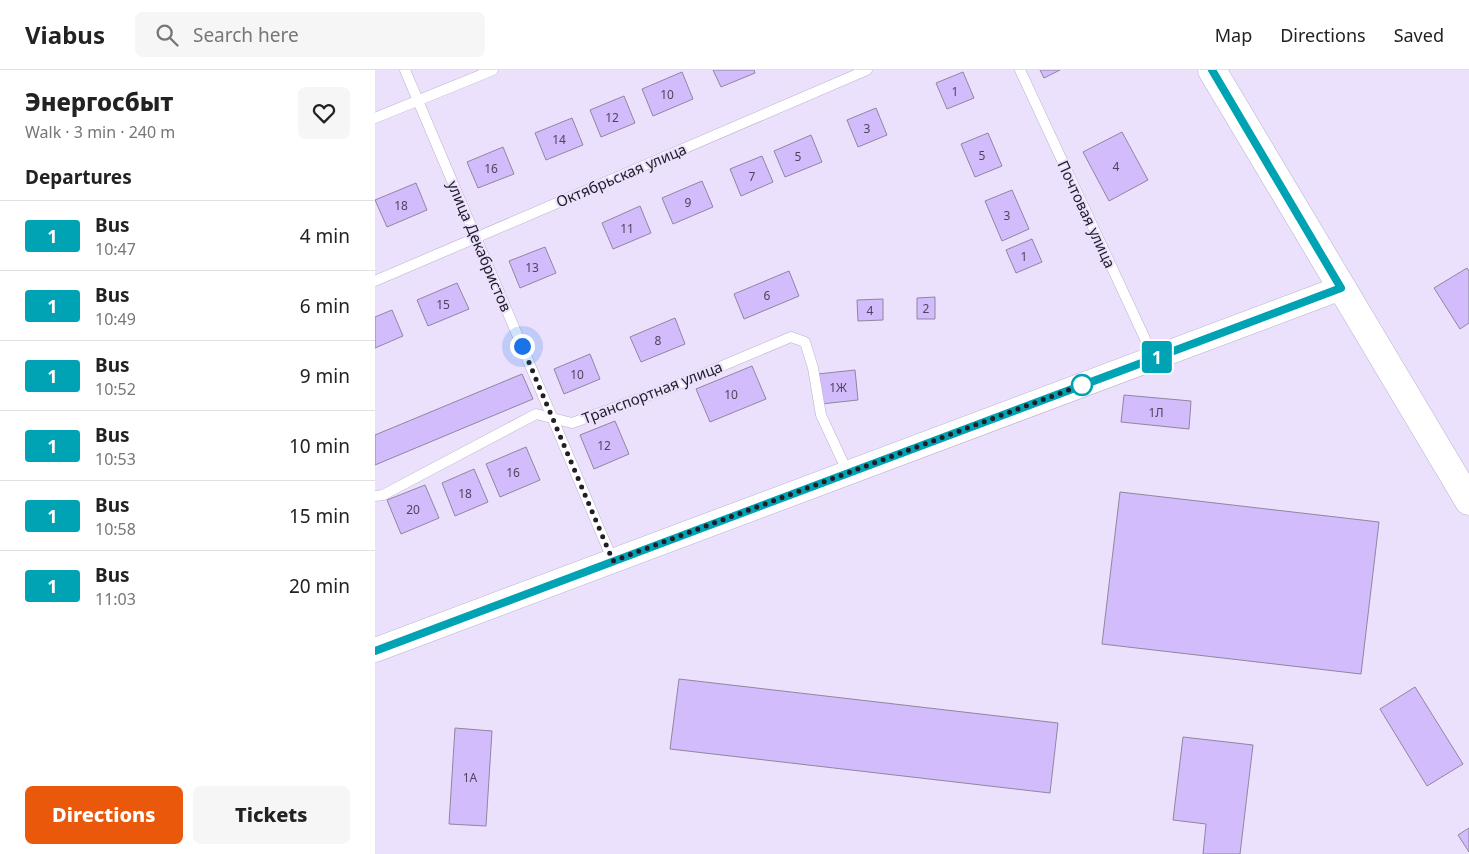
<!DOCTYPE html>
<html lang="en">
<head>
<meta charset="utf-8">
<style>
	:root { --surface:#fff; --page:#f6f6f6; --text:#222; --muted:#767676; --line:#e0e0e0; --accent:#ea580c }
	body { margin:0; font-family:"Noto Sans",sans-serif; background:var(--page); color:var(--text); height:100vh; display:flex; flex-direction:column; font-size:19px; white-space:nowrap }
	* { box-sizing:border-box; margin:0 }
	p { font-size:16px; color:var(--muted) }
	.icon { flex:none; width:28px; height:28px; fill:none; stroke:currentColor; stroke-width:2; stroke-linecap:round; stroke-linejoin:round }
	.map { position:relative; flex:1; overflow:hidden }
	.drawer { display:flex; flex-direction:column; background:var(--surface); width:375px }
	.drawer>* { flex:none }
	.badge { padding:0 10px; border-radius:4px; font-size:18px; line-height:32px }
	.you { position:absolute; width:25px; height:25px; margin:-12px; border:4px solid #fff; border-radius:50%; background:#1a73e8; box-shadow:0 0 0 8px #1a73e833 }
	.map>.badge { position:absolute; translate:-50% -50%; box-shadow:0 0 0 2px #fff }
	h2 { padding:0 25px; font-size:19px; line-height:45px }
	.round { display:grid; place-items:center; flex:none; width:52px; height:52px; border-radius:8px; background:var(--page) }
	.summary { display:flex; align-items:center; justify-content:space-between; height:85px; padding:0 25px }
	h1 { font-size:24px; font-weight:800; line-height:38px }
	.button { display:flex; gap:10px; margin-top:auto; padding:10px 25px }
	.button a { flex:1; height:58px; border-radius:8px; background:var(--accent); color:#fff; font-size:20px; font-weight:800; line-height:58px; text-align:center }
	.button a+a { background:var(--page); color:var(--text) }
	ul { padding:0; list-style:none }
	li { display:flex; align-items:center; gap:15px; height:70px; padding:0 25px; border-top:1px solid var(--line) }
	li div { flex:1 }
	li b { display:block; font-size:19px }
	li em { font-style:normal }
	li .badge { min-width:55px; font-weight:700; text-align:center }
	header { display:flex; align-items:center; gap:30px; box-sizing:border-box; height:70px; padding:0 25px; background:var(--surface); border-bottom:1px solid var(--line) }
	header strong { font-size:24px }
	nav { display:flex; gap:28px; margin-inline-start:auto; font-size:18px }
	.search { width:350px; height:45px; background:var(--page); display:flex; align-items:center; gap:12px; box-sizing:border-box; padding:0 18px; border-radius:8px; color:var(--muted); font-size:19px }
	main { display:flex; flex:1; min-height:0 }
	.map>svg:first-child { display:block }
	.building { fill:#d3bcfc; stroke:#8f869f }
	.lines { fill:none; stroke-linecap:round; stroke-linejoin:round }
	.service-casing { stroke:#bab1cb; stroke-width:11 }
	.tertiary-casing { stroke:#bab1cb; stroke-width:25 }
	.secondary-casing { stroke:#bab1cb; stroke-width:29 }
	.service { stroke:#fff; stroke-width:10 }
	.tertiary { stroke:#fff; stroke-width:24 }
	.secondary { stroke:#fff; stroke-width:28 }
	.line-casing { stroke:#fff; stroke-width:11 }
	.line { stroke:#00a3b4; stroke-width:8 }
	.walk { stroke:#211e28; stroke-width:5; stroke-dasharray:0 9 }
	.stop-dot { fill:#fff; stroke:#00a3b4; stroke-width:2.5 }
	.labels { text-anchor:middle; dominant-baseline:central; stroke-width:4; stroke-linejoin:round; paint-order:stroke }
	.number-label { font-size:12px; fill:#4e465d }
	.street-label { font-size:15px; fill:#211e28; stroke:#ebe1fd }
</style>
</head>
<body>
<header>
<strong>Viabus</strong>
<div class="search"><svg class="icon" aria-label="search" viewBox="0 0 24 24"><circle cx="10" cy="10" r="6"/><path d="M15 15l6 6"/></svg>Search here</div>
<nav><a>Map</a><a>Directions</a><a>Saved</a></nav>
</header>
<main>
<section class="drawer">
<div class="summary"><div><h1>Энергосбыт</h1><p>Walk · 3 min · 240 m</p></div><a class="round"><svg class="icon" aria-label="heart" viewBox="0 0 24 24"><path d="M12 20l-8-8c-3-5 5-10 8-4 3-6 11-1 8 4z"/></svg></a></div>
<h2>Departures</h2>
<ul>
<li><span class="badge" style="background:#00a3b4;color:#fff">1</span><div><b>Bus</b><p>10:47</p></div><em>4 min</em></li>
<li><span class="badge" style="background:#00a3b4;color:#fff">1</span><div><b>Bus</b><p>10:49</p></div><em>6 min</em></li>
<li><span class="badge" style="background:#00a3b4;color:#fff">1</span><div><b>Bus</b><p>10:52</p></div><em>9 min</em></li>
<li><span class="badge" style="background:#00a3b4;color:#fff">1</span><div><b>Bus</b><p>10:53</p></div><em>10 min</em></li>
<li><span class="badge" style="background:#00a3b4;color:#fff">1</span><div><b>Bus</b><p>10:58</p></div><em>15 min</em></li>
<li><span class="badge" style="background:#00a3b4;color:#fff">1</span><div><b>Bus</b><p>11:03</p></div><em>20 min</em></li>
</ul>
<div class="button"><a>Directions</a><a>Tickets</a></div>
</section>
<div class="map">
<svg width="1094" height="784" viewBox="0 0 1094 784">
	<rect width="100%" height="100%" fill="#ebe1fd"/>
	<!-- building -->
	<path class="building" d="M338,0H379L380,3L346,17Z
		M665,0H685L669,8Z
		M307,2L318,29L278,46L267,19Z
		M588,2L599,28L572,39L561,13Z
		M249,26L260,53L226,67L215,40Z
		M501,38L512,65L483,77L472,50Z
		M197,48L208,75L171,90L160,63Z
		M747,62L773,110L734,131L708,82Z
		M613,63L627,96L600,107L586,74Z
		M436,65L447,92L410,107L399,81Z
		M128,77L139,104L103,118L92,92Z
		M387,86L398,112L366,126L355,99Z
		M327,111L338,137L298,154L287,128Z
		M41,113L52,140L12,157L0,130Z
		M637,120L654,159L627,171L610,131Z
		M265,136L276,163L238,179L227,153Z
		M657,169L667,192L641,203L631,180Z
		M170,177L181,203L145,218L134,191Z
		M1092,198L1094,201V253L1085,259L1059,218Z
		M414,201L424,226L369,249L359,224Z
		M82,213L94,239L53,256L42,230Z
		M560,227V249H542V228Z
		M508,229V250L483,251L482,230Z
		M17,240L28,266L0,278V247Z
		M300,248L310,274L266,292L255,267Z
		M215,284L225,309L189,324L179,299Z
		M377,296L391,329L335,352L321,319Z
		M480,300L483,330L446,334L443,304Z
		M147,304L158,329L0,395V365Z
		M749,325L816,331L814,359L746,352Z
		M240,351L254,384L219,399L205,365Z
		M151,377L165,410L125,427L111,394Z
		M99,399L113,432L80,446L67,413Z
		M50,415L64,448L26,464L12,430Z
		M745,422L1004,452L986,604L727,574Z
		M304,609L683,653L675,723L295,679Z
		M1040,617L1088,694L1052,716L1005,639Z
		M80,658L117,661L111,756L74,754Z
		M808,667L878,675L865,784H828L831,754L798,750Z
		M1094,758V782L1083,765Z"/>
	<g class="lines">
		<defs>
			<path id="service" d="M30,0L238,491
				M645,0L779,288
				M0,48L118,0
				M0,211L492,0
				M0,426L8,425L161,344L197,353L297,317L416,267L430,272L438,298L446,345L473,403"/>
			<path id="tertiary" d="M0,580L966,218"/>
			<path id="secondary" d="M837,0L1094,431"/>
		</defs>
		<!-- service casing -->
		<use href="#service" class="service-casing"/>
		<!-- tertiary casing -->
		<use href="#tertiary" class="tertiary-casing"/>
		<!-- secondary casing -->
		<use href="#secondary" class="secondary-casing"/>
		<!-- service -->
		<use href="#service" class="service"/>
		<!-- tertiary -->
		<use href="#tertiary" class="tertiary"/>
		<!-- secondary -->
		<use href="#secondary" class="secondary"/>
	</g>
	<g class="lines">
		<defs>
			<path id="line" d="M0,581L966,218L837,0"/>
		</defs>
		<!-- line casing -->
		<use href="#line" class="line-casing"/>
		<!-- line -->
		<use href="#line" class="line"/>
		<!-- walk -->
		<path class="walk" d="M147,276L238,491L707,315"/>
	</g>
	<!-- markers -->
	<circle class="stop-dot" cx="707" cy="315" r="10"/>
	<g class="labels">
		<!-- number labels -->
		<g class="number-label">
			<text x="580" y="21">1</text>
			<text x="292" y="24">10</text>
			<text x="237" y="47">12</text>
			<text x="492" y="58">3</text>
			<text x="184" y="69">14</text>
			<text x="607" y="85">5</text>
			<text x="423" y="86">5</text>
			<text x="741" y="96">4</text>
			<text x="116" y="98">16</text>
			<text x="377" y="106">7</text>
			<text x="313" y="132">9</text>
			<text x="26" y="135">18</text>
			<text x="632" y="145">3</text>
			<text x="252" y="158">11</text>
			<text x="649" y="186">1</text>
			<text x="157" y="197">13</text>
			<text x="392" y="225">6</text>
			<text x="68" y="234">15</text>
			<text x="551" y="238">2</text>
			<text x="495" y="240">4</text>
			<text x="283" y="270">8</text>
			<text x="202" y="304">10</text>
			<text x="463" y="317">1Ж</text>
			<text x="356" y="324">10</text>
			<text x="781" y="342">1Л</text>
			<text x="229" y="375">12</text>
			<text x="138" y="402">16</text>
			<text x="90" y="423">18</text>
			<text x="38" y="439">20</text>
			<text x="95" y="707">1А</text>
		</g>
		<!-- street labels -->
		<g class="street-label">
			<text transform="translate(246 105) rotate(-23)">Октябрьская улица</text>
			<text transform="translate(712 144) rotate(65)">Почтовая улица</text>
			<text transform="translate(105 176) rotate(67)">улица Декабристов</text>
			<text transform="translate(277 322) rotate(-21)">Транспортная улица</text>
		</g>
	</g>
</svg>
<div class="you" style="left:147px;top:276px"></div>
<b class="badge" style="left:782px;top:287px;background:#00a3b4;color:#fff">1</b>
</div>
</main>
</body>
</html>
